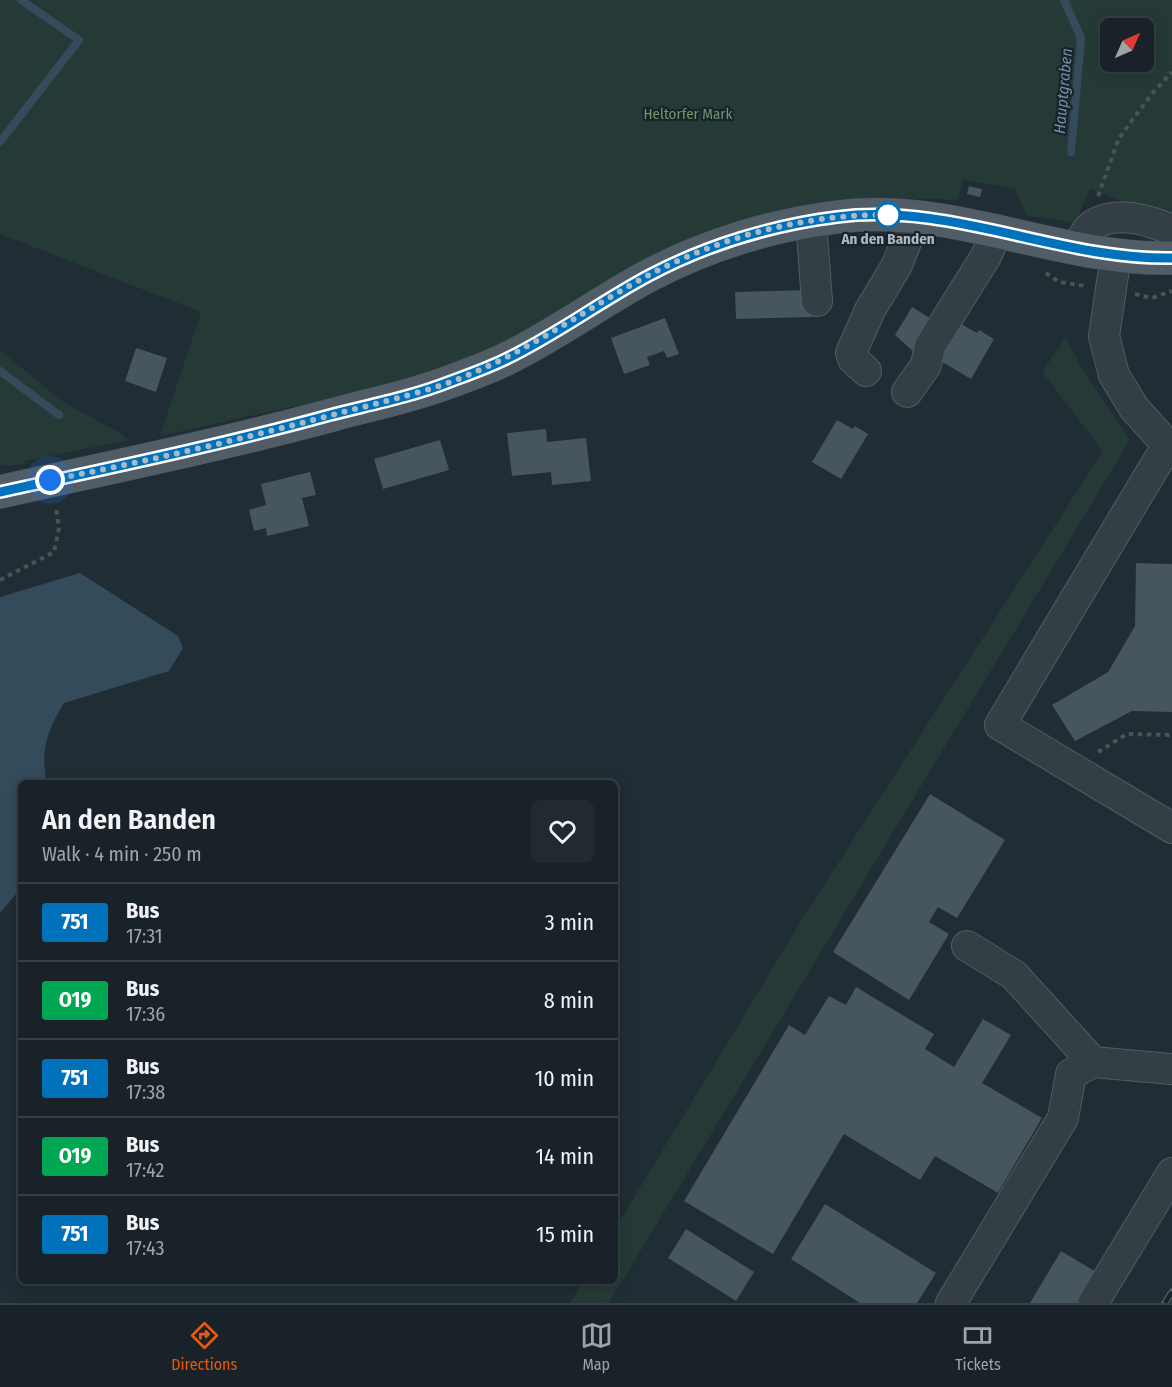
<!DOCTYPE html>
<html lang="en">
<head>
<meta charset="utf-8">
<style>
	:root { --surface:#182228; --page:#212a30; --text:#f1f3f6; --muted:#9fa4a8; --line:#363f45; --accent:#ea580c }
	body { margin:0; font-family:"Fira Sans Condensed",sans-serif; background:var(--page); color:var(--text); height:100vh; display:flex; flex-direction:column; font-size:22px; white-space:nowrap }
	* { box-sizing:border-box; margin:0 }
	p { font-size:20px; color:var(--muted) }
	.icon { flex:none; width:33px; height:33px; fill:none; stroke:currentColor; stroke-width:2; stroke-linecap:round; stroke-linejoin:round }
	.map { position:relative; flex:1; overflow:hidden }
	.side { position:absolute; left:18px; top:780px; width:600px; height:504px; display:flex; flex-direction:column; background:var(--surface); border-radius:9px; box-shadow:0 3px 15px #0003,0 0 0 2px var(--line) }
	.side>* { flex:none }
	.badge { padding:0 12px; border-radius:4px; font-size:21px; line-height:39px }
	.needle { width:39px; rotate:45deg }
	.tools { position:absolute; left:1100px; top:18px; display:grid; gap:12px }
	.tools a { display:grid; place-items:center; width:54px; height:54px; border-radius:9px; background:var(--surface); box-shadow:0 3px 15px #0003,0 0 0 2px var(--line); font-size:30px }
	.you { position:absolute; width:30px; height:30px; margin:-15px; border:4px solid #fff; border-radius:50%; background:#1a73e8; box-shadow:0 0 0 9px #1a73e833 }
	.map>.badge { position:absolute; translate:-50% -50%; box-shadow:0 0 0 3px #fff }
	.round { display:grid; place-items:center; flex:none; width:63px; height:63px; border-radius:9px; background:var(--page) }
	.head { display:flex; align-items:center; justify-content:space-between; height:102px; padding:0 24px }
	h1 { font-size:28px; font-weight:600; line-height:45px }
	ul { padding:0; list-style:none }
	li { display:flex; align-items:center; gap:18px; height:78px; padding:0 24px; border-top:2px solid var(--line) }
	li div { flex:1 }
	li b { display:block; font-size:22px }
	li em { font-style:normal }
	li .badge { min-width:66px; font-weight:700; text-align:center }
	.menu { display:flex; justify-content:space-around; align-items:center; height:84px; border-top:2px solid var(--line); background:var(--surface); font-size:16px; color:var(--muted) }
	.menu a { display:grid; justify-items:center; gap:3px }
	.menu .selected { color:var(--accent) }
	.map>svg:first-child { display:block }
	.green { fill:#253a36; fill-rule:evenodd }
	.water { fill:#344b5c }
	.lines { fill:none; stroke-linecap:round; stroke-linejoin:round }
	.stream { stroke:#344b5c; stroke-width:8 }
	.building { fill:#46555e }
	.minor-casing { stroke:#515c63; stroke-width:32 }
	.major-casing { stroke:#404a52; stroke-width:34 }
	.path { stroke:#435755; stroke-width:4; stroke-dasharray:4.5 4.5; stroke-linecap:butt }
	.minor { stroke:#333e45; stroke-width:30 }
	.major { stroke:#515d66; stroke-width:33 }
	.rail-casing { stroke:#55636c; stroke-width:7 }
	.rail { stroke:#19232a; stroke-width:4.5; stroke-dasharray:14; stroke-linecap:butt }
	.line-casing { stroke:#fff; stroke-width:14 }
	.line { stroke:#0072bc; stroke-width:9 }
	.walk { stroke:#adb9c2; stroke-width:6; stroke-dasharray:0 10.8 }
	.stop-dot { fill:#fff; stroke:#0072bc; stroke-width:3 }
	.labels { text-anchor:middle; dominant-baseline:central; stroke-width:4.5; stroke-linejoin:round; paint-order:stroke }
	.park-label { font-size:15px; fill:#6e9670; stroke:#19232a }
	.stop-label { font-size:15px; font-weight:bold; fill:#adb9c2; stroke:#19232a }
	.water-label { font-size:16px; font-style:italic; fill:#6f90a6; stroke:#19232a }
</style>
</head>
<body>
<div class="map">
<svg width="1172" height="1303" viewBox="0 0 1172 1303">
	<rect width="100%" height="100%" fill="#202d35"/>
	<!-- green -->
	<path class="green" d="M0,0H1172V219L1090,189L1075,223L1026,215L1015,189L963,180L958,200L874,197L849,202L706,246L685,240L559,313L484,354L396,384L160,436L201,312L0,234ZM1110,28H1143V62H1110Z
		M1066,337L1081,367L1130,440L609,1303H570L583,1281H615V1229L804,916L1103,451L1042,372Z
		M0,350L62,401L125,436L124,437L129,440L24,461L26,464L0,466Z"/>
	<!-- water -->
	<path class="water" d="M80,573L178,636L183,648L169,671L64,703C47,731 40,750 47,783H21V888L0,913V597Z"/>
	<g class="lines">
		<!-- stream -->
		<path class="stream" d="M1064,0L1081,38L1071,152
			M0,142L79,40L21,0
			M0,371L59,415"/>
	</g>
	<!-- building -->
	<path class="building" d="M969,186L982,189L980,197L967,194Z
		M810,290L811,317L736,319L735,292Z
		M912,307L935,321L915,353L895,335Z
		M665,318L679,354L667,358L664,351L647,357L650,365L624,374L611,338Z
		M954,320L977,333L979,330L994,339L971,379L932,356Z
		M136,348L167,358L156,392L125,381Z
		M837,420L853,429L855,426L868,434L841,479L812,462Z
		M546,429L547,442L586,438L591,481L552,485L551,472L512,476L507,433Z
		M440,440L449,470L383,489L374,459Z
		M310,472L316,495L302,498L309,526L267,536L266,528L254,531L249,510L266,505L261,484Z
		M1136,563L1172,564V712L1132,711L1075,741L1052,705L1108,672L1135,626Z
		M930,794L1005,840L957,918L938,907L929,922L949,934L909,1000L833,952Z
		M856,987L934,1034L925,1049L954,1067L983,1019L1011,1035L982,1083L1042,1118L998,1193L935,1156L920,1180L844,1134L773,1254L684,1201L789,1025L805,1035L829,996L846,1005Z
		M825,1204L936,1273L917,1303H860L791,1259Z
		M686,1229L754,1272L736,1301L668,1258Z
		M1061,1251L1101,1275L1084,1303H1030Z"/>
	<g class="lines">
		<defs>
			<path id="minor" d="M811,221L817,301
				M1077,249C1081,242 1086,229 1093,225C1116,210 1149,220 1172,230
				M1116,255L1104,336L1114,375L1134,408L1172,450
				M866,371L853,359L851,353L870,310L897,265L908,237L913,216
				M907,392L926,365L930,346L986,256L998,230
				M1167,446L1000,725L1172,828
				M967,946L1014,975L1093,1062L1172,1069
				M951,1303L1063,1118L1071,1074L1093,1062
				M1093,1303L1172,1173"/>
			<path id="major" d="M0,492C112,467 225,444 336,414C373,404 413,396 449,382C468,375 488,368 506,359C556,335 601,301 650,275C707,245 773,225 837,217C951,202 1059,261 1172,258"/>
		</defs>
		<!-- minor casing -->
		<use href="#minor" class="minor-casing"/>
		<!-- major casing -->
		<use href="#major" class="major-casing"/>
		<!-- path -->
		<path class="path" d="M1098,196L1119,138L1151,95L1172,72
			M1046,273L1059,282L1086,286
			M1135,294L1152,298L1172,291
			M0,580L54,552L59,528L56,508
			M1098,752L1127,734L1172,735"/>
		<!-- minor -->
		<use href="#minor" class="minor"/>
		<!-- major -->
		<use href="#major" class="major"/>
		<defs>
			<path id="rail" d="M1165,1303L1172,1292"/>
		</defs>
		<!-- rail casing -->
		<use href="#rail" class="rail-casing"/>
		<!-- rail -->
		<use href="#rail" class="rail"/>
	</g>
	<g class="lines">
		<defs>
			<path id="line" d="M0,492C110,468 221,445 330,415C369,405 411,397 449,382C468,375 488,368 506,359C556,335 601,301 650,275C707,245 773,225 837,217C951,202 1059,260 1172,258"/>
		</defs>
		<!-- line casing -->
		<use href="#line" class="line-casing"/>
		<!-- line -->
		<use href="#line" class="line"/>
		<!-- walk -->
		<path class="walk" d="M50,480C145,462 238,440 332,415C370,405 409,396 445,384C519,358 581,312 649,275C722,236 810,213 893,215H888"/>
	</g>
	<!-- markers -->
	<circle class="stop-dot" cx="888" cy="215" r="12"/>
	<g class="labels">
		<!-- park labels -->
		<g class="park-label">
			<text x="688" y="114">Heltorfer Mark</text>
		</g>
		<!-- stop labels -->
		<g class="stop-label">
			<text x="888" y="239">An den Banden</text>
		</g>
		<!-- water labels -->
		<g class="water-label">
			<text transform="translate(1063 91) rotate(-85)">Hauptgraben</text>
		</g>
	</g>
</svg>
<div class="tools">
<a><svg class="needle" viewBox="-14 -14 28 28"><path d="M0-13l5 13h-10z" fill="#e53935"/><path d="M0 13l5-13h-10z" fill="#9fa4a8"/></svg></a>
</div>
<div class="you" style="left:50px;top:480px"></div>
<section class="side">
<div class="head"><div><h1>An den Banden</h1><p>Walk · 4 min · 250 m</p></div><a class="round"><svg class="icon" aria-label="heart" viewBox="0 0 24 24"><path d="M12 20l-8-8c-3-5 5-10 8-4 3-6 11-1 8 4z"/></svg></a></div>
<ul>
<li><span class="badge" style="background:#0072bc;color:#fff">751</span><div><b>Bus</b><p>17:31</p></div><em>3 min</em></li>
<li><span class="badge" style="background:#00a651;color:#fff">O19</span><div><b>Bus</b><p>17:36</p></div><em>8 min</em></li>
<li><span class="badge" style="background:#0072bc;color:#fff">751</span><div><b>Bus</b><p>17:38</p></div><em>10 min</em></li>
<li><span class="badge" style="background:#00a651;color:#fff">O19</span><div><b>Bus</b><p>17:42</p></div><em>14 min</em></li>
<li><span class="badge" style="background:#0072bc;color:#fff">751</span><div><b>Bus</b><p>17:43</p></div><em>15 min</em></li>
</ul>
</section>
</div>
<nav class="menu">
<a class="selected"><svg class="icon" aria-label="directions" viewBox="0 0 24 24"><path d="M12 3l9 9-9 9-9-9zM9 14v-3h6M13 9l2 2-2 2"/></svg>Directions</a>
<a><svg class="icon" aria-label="map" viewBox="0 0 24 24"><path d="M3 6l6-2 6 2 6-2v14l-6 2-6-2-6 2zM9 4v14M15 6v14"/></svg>Map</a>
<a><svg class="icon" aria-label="tickets" viewBox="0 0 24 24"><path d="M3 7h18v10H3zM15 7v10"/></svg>Tickets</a>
</nav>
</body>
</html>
